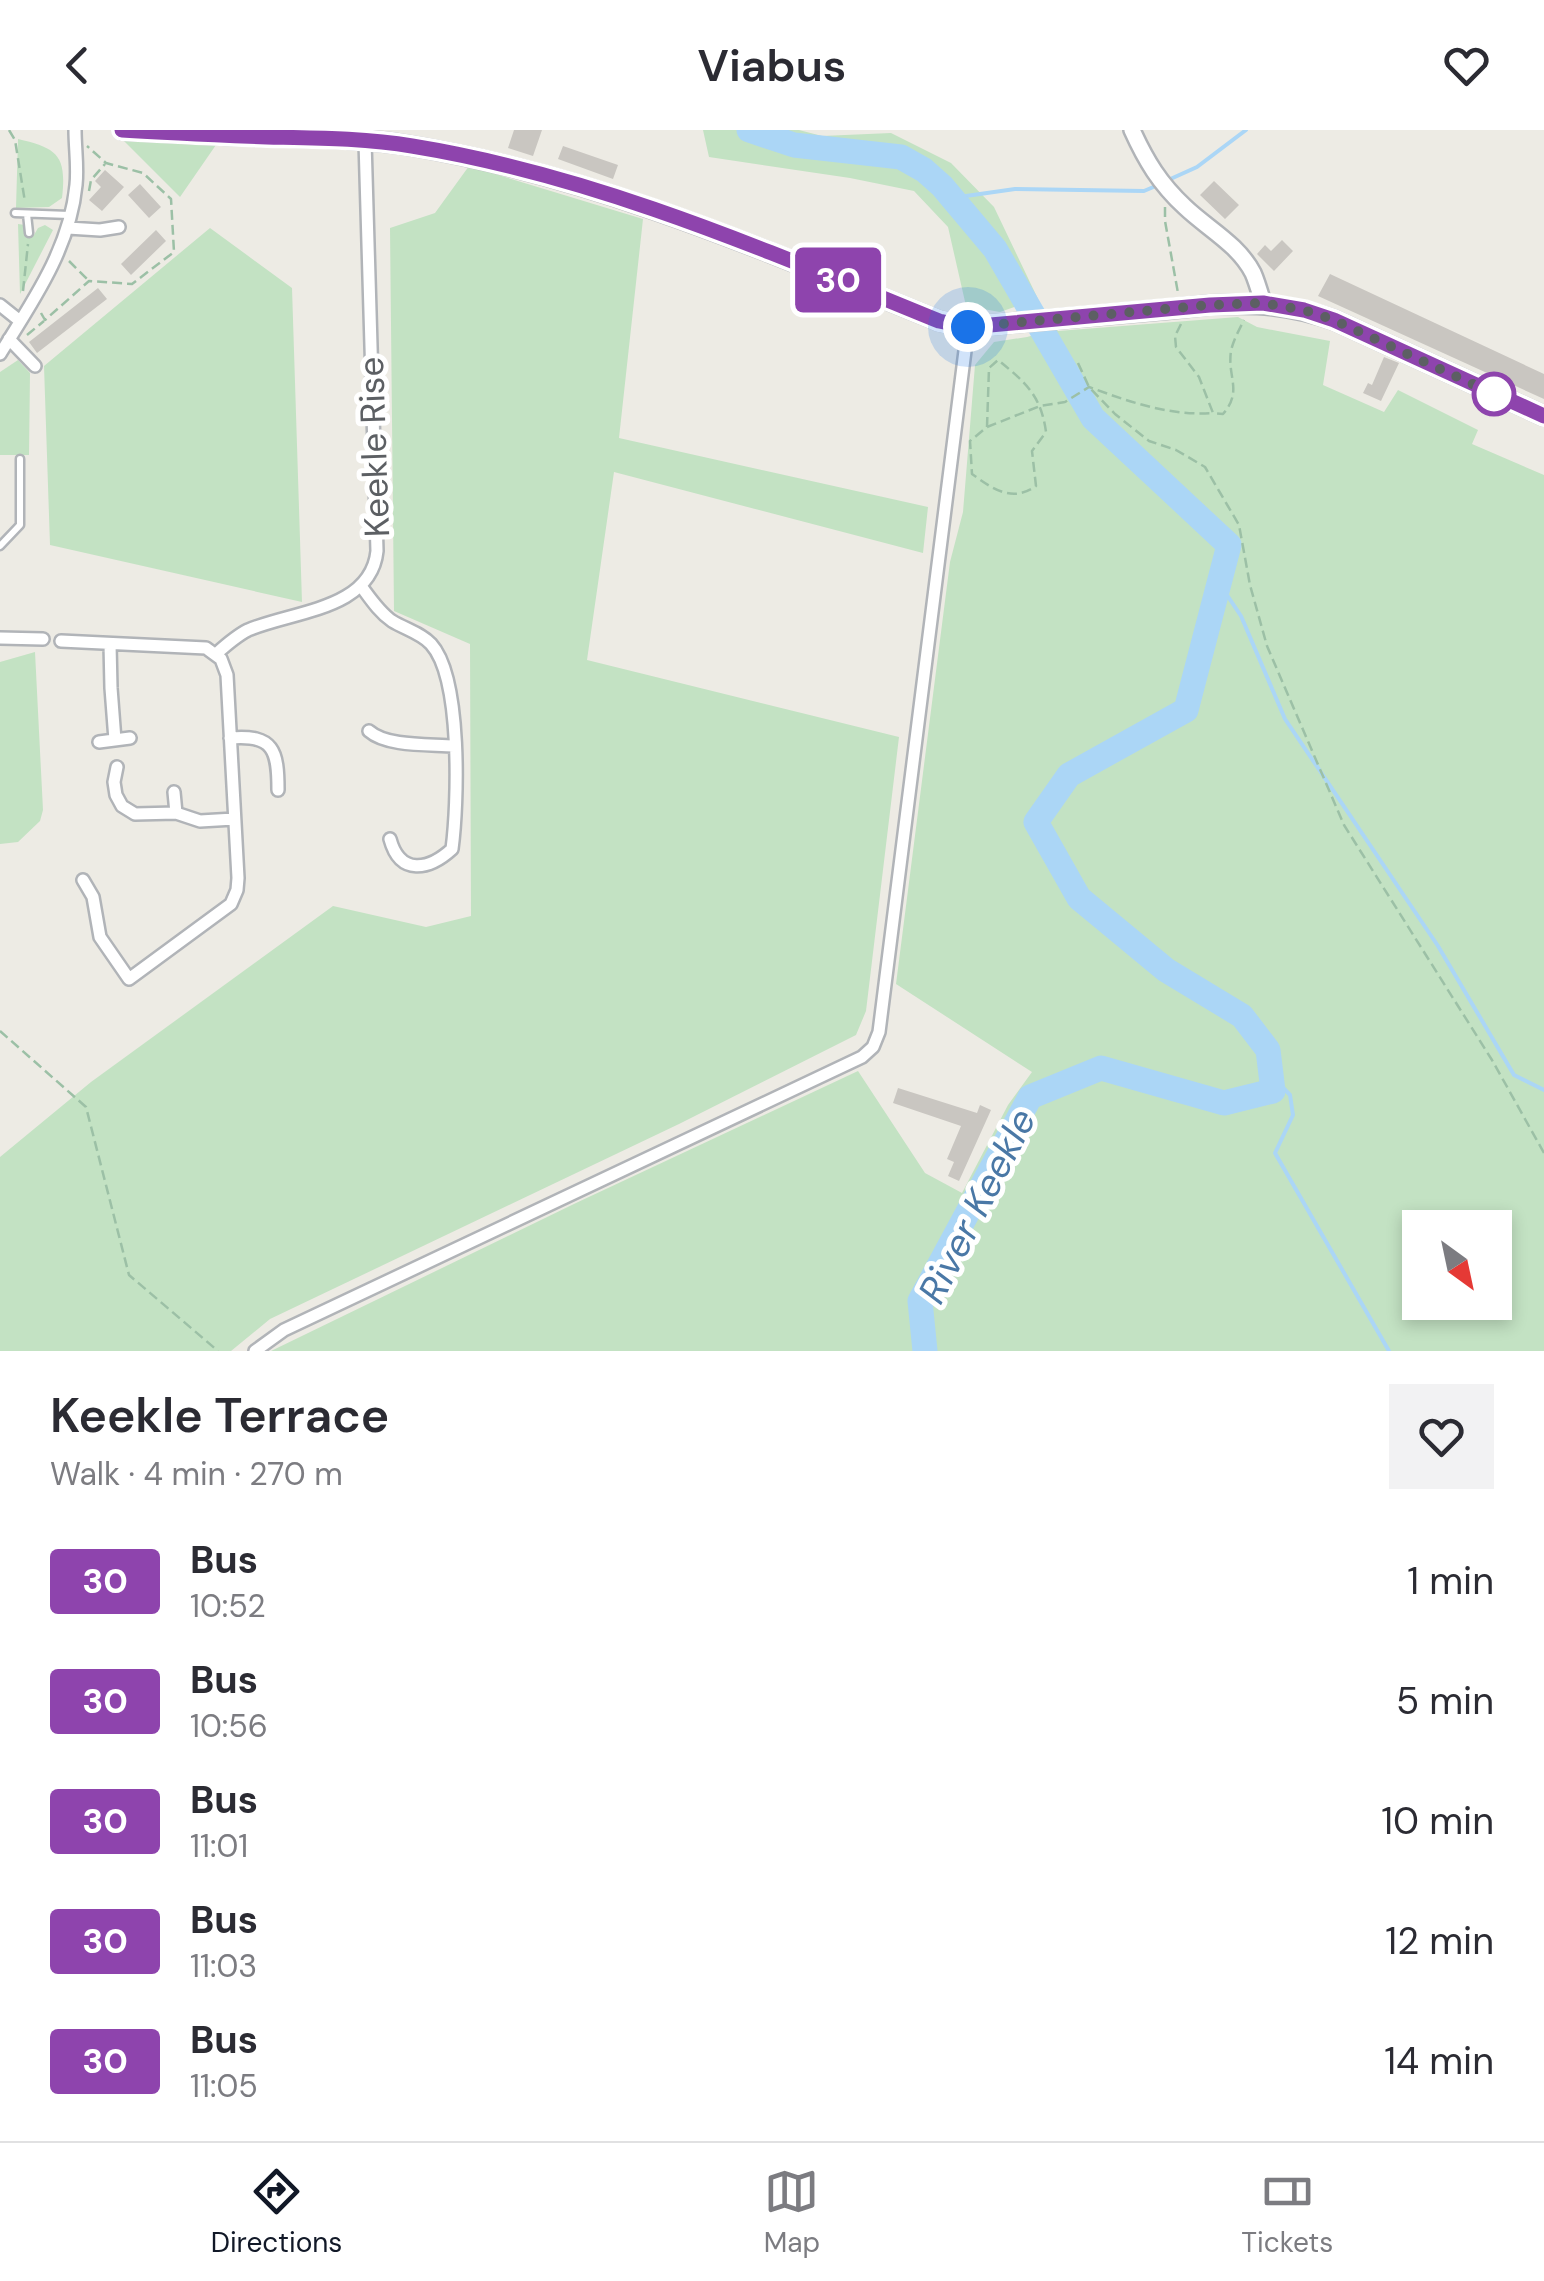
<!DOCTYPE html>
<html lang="en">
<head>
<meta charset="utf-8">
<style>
	:root { --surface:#fff; --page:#f2f2f3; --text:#2b2b33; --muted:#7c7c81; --line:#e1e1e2; --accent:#111827 }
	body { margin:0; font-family:"DM Sans",sans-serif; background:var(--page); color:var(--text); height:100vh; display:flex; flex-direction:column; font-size:38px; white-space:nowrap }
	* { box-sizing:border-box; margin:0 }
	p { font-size:32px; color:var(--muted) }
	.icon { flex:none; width:55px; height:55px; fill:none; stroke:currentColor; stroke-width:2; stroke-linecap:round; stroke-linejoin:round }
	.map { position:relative; height:1221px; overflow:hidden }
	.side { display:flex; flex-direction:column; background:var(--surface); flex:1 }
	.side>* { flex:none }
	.badge { padding:0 20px; border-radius:8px; font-size:35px; line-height:65px }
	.needle { width:65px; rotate:147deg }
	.buttons { position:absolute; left:1402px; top:1080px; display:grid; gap:20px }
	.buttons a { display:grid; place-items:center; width:110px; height:110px; border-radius:0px; background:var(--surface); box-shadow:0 5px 15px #0003; font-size:50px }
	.you { position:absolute; width:50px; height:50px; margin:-25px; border:8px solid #fff; border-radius:50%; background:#1a73e8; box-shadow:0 0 0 15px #1a73e833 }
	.map>.badge { position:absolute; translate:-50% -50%; box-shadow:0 0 0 5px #fff }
	.round { display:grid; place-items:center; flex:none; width:105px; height:105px; border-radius:0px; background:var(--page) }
	.summary { display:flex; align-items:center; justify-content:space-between; height:170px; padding:0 50px }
	h1 { font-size:48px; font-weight:600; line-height:75px }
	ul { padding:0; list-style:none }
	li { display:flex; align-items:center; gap:30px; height:120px; padding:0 50px }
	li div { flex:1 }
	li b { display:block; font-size:38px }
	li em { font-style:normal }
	li .badge { min-width:110px; font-weight:700; text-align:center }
	header { display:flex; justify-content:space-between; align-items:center; height:130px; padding:0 50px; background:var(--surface); font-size:45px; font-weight:600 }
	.dock { display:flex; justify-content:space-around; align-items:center; height:140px; border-top:2px solid var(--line); background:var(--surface); font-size:28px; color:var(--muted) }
	.dock a { display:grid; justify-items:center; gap:5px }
	.dock .on { color:var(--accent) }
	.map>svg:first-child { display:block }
	.green { fill:#c3e2c3; fill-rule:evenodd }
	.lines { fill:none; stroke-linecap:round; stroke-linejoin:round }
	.stream { stroke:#abd6f6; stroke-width:4 }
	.river { stroke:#abd6f6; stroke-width:25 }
	.building { fill:#c9c6c1 }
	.service-casing { stroke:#b1b4b8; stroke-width:11 }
	.minor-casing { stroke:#b1b4b8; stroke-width:16 }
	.tertiary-casing { stroke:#b1b4b8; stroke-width:20 }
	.secondary-casing { stroke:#b1b3b8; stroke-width:22 }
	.path { stroke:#9cc0a6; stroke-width:2.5; stroke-dasharray:10 5; stroke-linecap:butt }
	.service { stroke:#fff; stroke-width:6 }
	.minor { stroke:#fff; stroke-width:11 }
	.tertiary { stroke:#fff; stroke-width:15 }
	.secondary { stroke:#fff; stroke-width:18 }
	.secondary-bridge-casing { stroke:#b1b3b8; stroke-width:22; stroke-linecap:butt }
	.secondary-bridge { stroke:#fff; stroke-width:18 }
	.line-casing { stroke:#fff; stroke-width:22 }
	.line { stroke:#8e44ad; stroke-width:15 }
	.walk { stroke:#5c5f63; stroke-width:10; stroke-dasharray:0 18 }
	.stop-dot { fill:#fff; stroke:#8e44ad; stroke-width:5 }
	.labels { text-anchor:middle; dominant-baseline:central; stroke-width:10; stroke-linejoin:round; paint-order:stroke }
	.street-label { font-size:35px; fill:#5c5f63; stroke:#fff }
	.water-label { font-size:38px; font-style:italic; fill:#4a78a6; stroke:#fff }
</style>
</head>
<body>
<header><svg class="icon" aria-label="back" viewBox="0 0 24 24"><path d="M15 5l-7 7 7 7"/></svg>Viabus<svg class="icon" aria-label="heart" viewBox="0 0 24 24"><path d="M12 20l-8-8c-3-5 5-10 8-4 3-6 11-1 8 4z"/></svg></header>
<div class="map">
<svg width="1544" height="1221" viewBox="0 0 1544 1221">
	<rect width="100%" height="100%" fill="#edebe4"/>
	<!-- green -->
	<path class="green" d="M703,0H799L822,6L891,3L951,33L994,77L1038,169L1000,182L966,176L948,97L914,61L850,48L709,27Z
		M119,6L218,12L180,67Z
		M18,9C57,18 67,25 62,68L49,77L16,78Z
		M469,36L643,89L619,308L928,377L923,423L614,342L587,530L899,607L866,881L856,905L679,994L270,1189L231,1221H0V1027L91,952L333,776L426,797L471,786L470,514L394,481L390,98L435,83Z
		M18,94L25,95L27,104L34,105L38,98L45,95L53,100L20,164Z
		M210,98L292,158L302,472L50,415L44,236Z
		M1238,187L1257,197L1330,211L1323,255L1384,282L1398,260L1478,300L1472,314L1544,345V1221H271L576,1073L858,941L925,1043L962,1063L1008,975L1032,942L896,854L950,432L963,382L975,235L994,212L1027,207L1056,199L1058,201ZM1420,1098H1495V1172H1420Z
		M18,230L30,243L29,325H0V242Z
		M35,522L43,680L40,691L18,712L0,714V532Z"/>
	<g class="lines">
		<!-- stream -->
		<path class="stream" d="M1166,51L1197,37L1246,0
			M952,68L1015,59L1144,61L1158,55
			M1219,453L1241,486L1285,589L1438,816L1514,945L1544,960
			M1271,945L1290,965L1293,985L1275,1023L1389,1221"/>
		<!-- river -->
		<path class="river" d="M749,0L794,15L901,27L924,40L942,56L995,119L1093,288L1229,415L1186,580L1069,645L1036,692L1079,768L1166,840L1242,886L1268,920L1273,961L1224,973L1101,938L1030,967L920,1171L925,1221"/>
	</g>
	<!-- building -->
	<path class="building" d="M514,0H542L533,26L508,18Z
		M563,16L618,35L613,49L558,29Z
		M105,40L124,57L102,81L89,70L101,57L95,51Z
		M1214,51L1239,75L1225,89L1200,65Z
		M140,54L161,77L149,88L128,65Z
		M156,100L166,111L131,145L121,134Z
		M1282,110L1293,121L1274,141L1257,124L1265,115L1271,121Z
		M1330,144L1544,244V269L1318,166Z
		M98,158L107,169L37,223L29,212Z
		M1384,227L1399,233L1381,271L1363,263L1368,253L1372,255Z
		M898,958L977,983L980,975L991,980L959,1051L948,1046L954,1032L947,1029L961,996L893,973Z"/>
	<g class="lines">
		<defs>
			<path id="service" d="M15,83L69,85
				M27,84L29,103
				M0,416L20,395V329"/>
			<path id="minor" d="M68,98L100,100L119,97
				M0,175L20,191
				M9,209L35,236
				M0,224C33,171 70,118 76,55C78,37 75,18 75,0
				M361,456C370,468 379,482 392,491C405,499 421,503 431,514C462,548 458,674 452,719C429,740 400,746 390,709
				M0,508L43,509
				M61,511L206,518L221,529L227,545L238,748L237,760L231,774L129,849L100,807L93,767L83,750
				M110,514L111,558L115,610
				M216,524C226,515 236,506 248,500C292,481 371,480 377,421L365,11
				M369,601C387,617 430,614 454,616
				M230,608C274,604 278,621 278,660
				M99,612L130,608
				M117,637L114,652L116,665L122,676L135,684L176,683L200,691L234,689
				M174,662L176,683
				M255,1221L284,1200L862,927L873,917L879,902L968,197"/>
			<path id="tertiary" d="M1132,0C1146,31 1160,54 1185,77C1208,99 1238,114 1253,143C1257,152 1260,163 1263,173"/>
			<path id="secondary" d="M123,0C166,2 209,5 252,6C305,8 360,7 412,16C598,47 766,121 939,191L968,197L1171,179
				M1209,175C1259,173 1287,174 1334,190L1544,286"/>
		</defs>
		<!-- service casing -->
		<use href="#service" class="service-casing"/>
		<!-- minor casing -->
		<use href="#minor" class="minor-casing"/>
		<!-- tertiary casing -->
		<use href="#tertiary" class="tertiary-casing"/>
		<!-- secondary casing -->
		<use href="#secondary" class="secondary-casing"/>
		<!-- path -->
		<path class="path" d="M9,0L15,10L25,72
			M89,61L91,50L105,34
			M1165,77V91L1178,163
			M69,131L88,150
			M23,161L28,114
			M41,183L45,190L89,151L132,154L174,122L171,69L143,43L106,33L87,16
			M1181,194L1175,206L1176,217L1199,247L1213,283L1223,284C1243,261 1227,247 1231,221C1233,211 1239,200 1244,190
			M27,205L44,191
			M1078,233L1089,257L1115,284L1149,311L1176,320L1205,337L1239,395L1250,455L1267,516L1344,695L1492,930L1544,1023
			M987,297L989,238L998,230C1025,252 1041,265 1046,302L1032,321L1036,356C1012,373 993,359 972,344L970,311L987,297L1040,276L1065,272L1089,257C1130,272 1169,286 1213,283
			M0,901L86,977L129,1145L218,1221"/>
		<!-- service -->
		<use href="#service" class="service"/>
		<!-- minor -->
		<use href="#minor" class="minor"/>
		<!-- tertiary -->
		<use href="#tertiary" class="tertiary"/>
		<!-- secondary -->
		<use href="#secondary" class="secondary"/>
		<defs>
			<path id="secondary-bridge" d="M1171,179L1209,175"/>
		</defs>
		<!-- secondary-bridge casing -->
		<use href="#secondary-bridge" class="secondary-bridge-casing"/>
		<!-- secondary-bridge -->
		<use href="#secondary-bridge" class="secondary-bridge"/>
	</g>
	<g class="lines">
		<defs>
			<path id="line" d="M122,0C171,3 219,5 267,7C315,8 365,8 412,16C597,46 767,121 939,191L968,197L1210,175L1263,173L1304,180L1334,190L1544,286"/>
		</defs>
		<!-- line casing -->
		<use href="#line" class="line-casing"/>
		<!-- line -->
		<use href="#line" class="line"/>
		<!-- walk -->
		<path class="walk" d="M968,197L1210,175L1263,173L1304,180L1334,190L1494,264"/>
	</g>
	<!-- markers -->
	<circle class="stop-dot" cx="1494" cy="264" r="20"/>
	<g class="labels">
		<!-- street labels -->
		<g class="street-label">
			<text transform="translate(374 317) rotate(-92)">Keekle Rise</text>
		</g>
		<!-- water labels -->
		<g class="water-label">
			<text transform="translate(977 1076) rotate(-63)">River Keekle</text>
		</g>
	</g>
</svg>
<div class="buttons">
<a><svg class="needle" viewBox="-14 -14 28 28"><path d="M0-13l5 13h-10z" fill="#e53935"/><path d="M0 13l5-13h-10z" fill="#7c7c81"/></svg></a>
</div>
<div class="you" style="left:968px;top:197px"></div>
<b class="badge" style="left:838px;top:150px;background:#8e44ad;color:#fff">30</b>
</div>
<section class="side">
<div class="summary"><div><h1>Keekle Terrace</h1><p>Walk · 4 min · 270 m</p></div><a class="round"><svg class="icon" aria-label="heart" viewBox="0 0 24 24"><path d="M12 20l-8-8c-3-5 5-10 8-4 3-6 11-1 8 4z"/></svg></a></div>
<ul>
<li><span class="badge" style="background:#8e44ad;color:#fff">30</span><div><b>Bus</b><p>10:52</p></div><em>1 min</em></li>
<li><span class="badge" style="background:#8e44ad;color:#fff">30</span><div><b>Bus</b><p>10:56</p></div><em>5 min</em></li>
<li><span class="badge" style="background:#8e44ad;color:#fff">30</span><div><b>Bus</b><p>11:01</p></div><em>10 min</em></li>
<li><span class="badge" style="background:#8e44ad;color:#fff">30</span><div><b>Bus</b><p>11:03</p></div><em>12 min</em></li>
<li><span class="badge" style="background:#8e44ad;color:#fff">30</span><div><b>Bus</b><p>11:05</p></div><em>14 min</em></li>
</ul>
</section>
<nav class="dock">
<a class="on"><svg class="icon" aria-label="directions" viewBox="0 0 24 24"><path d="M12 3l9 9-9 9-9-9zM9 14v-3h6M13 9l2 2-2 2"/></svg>Directions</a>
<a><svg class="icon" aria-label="map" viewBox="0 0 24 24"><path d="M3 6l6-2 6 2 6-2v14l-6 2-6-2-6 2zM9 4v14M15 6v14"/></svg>Map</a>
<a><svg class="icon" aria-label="tickets" viewBox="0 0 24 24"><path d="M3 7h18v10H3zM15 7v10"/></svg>Tickets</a>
</nav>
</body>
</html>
